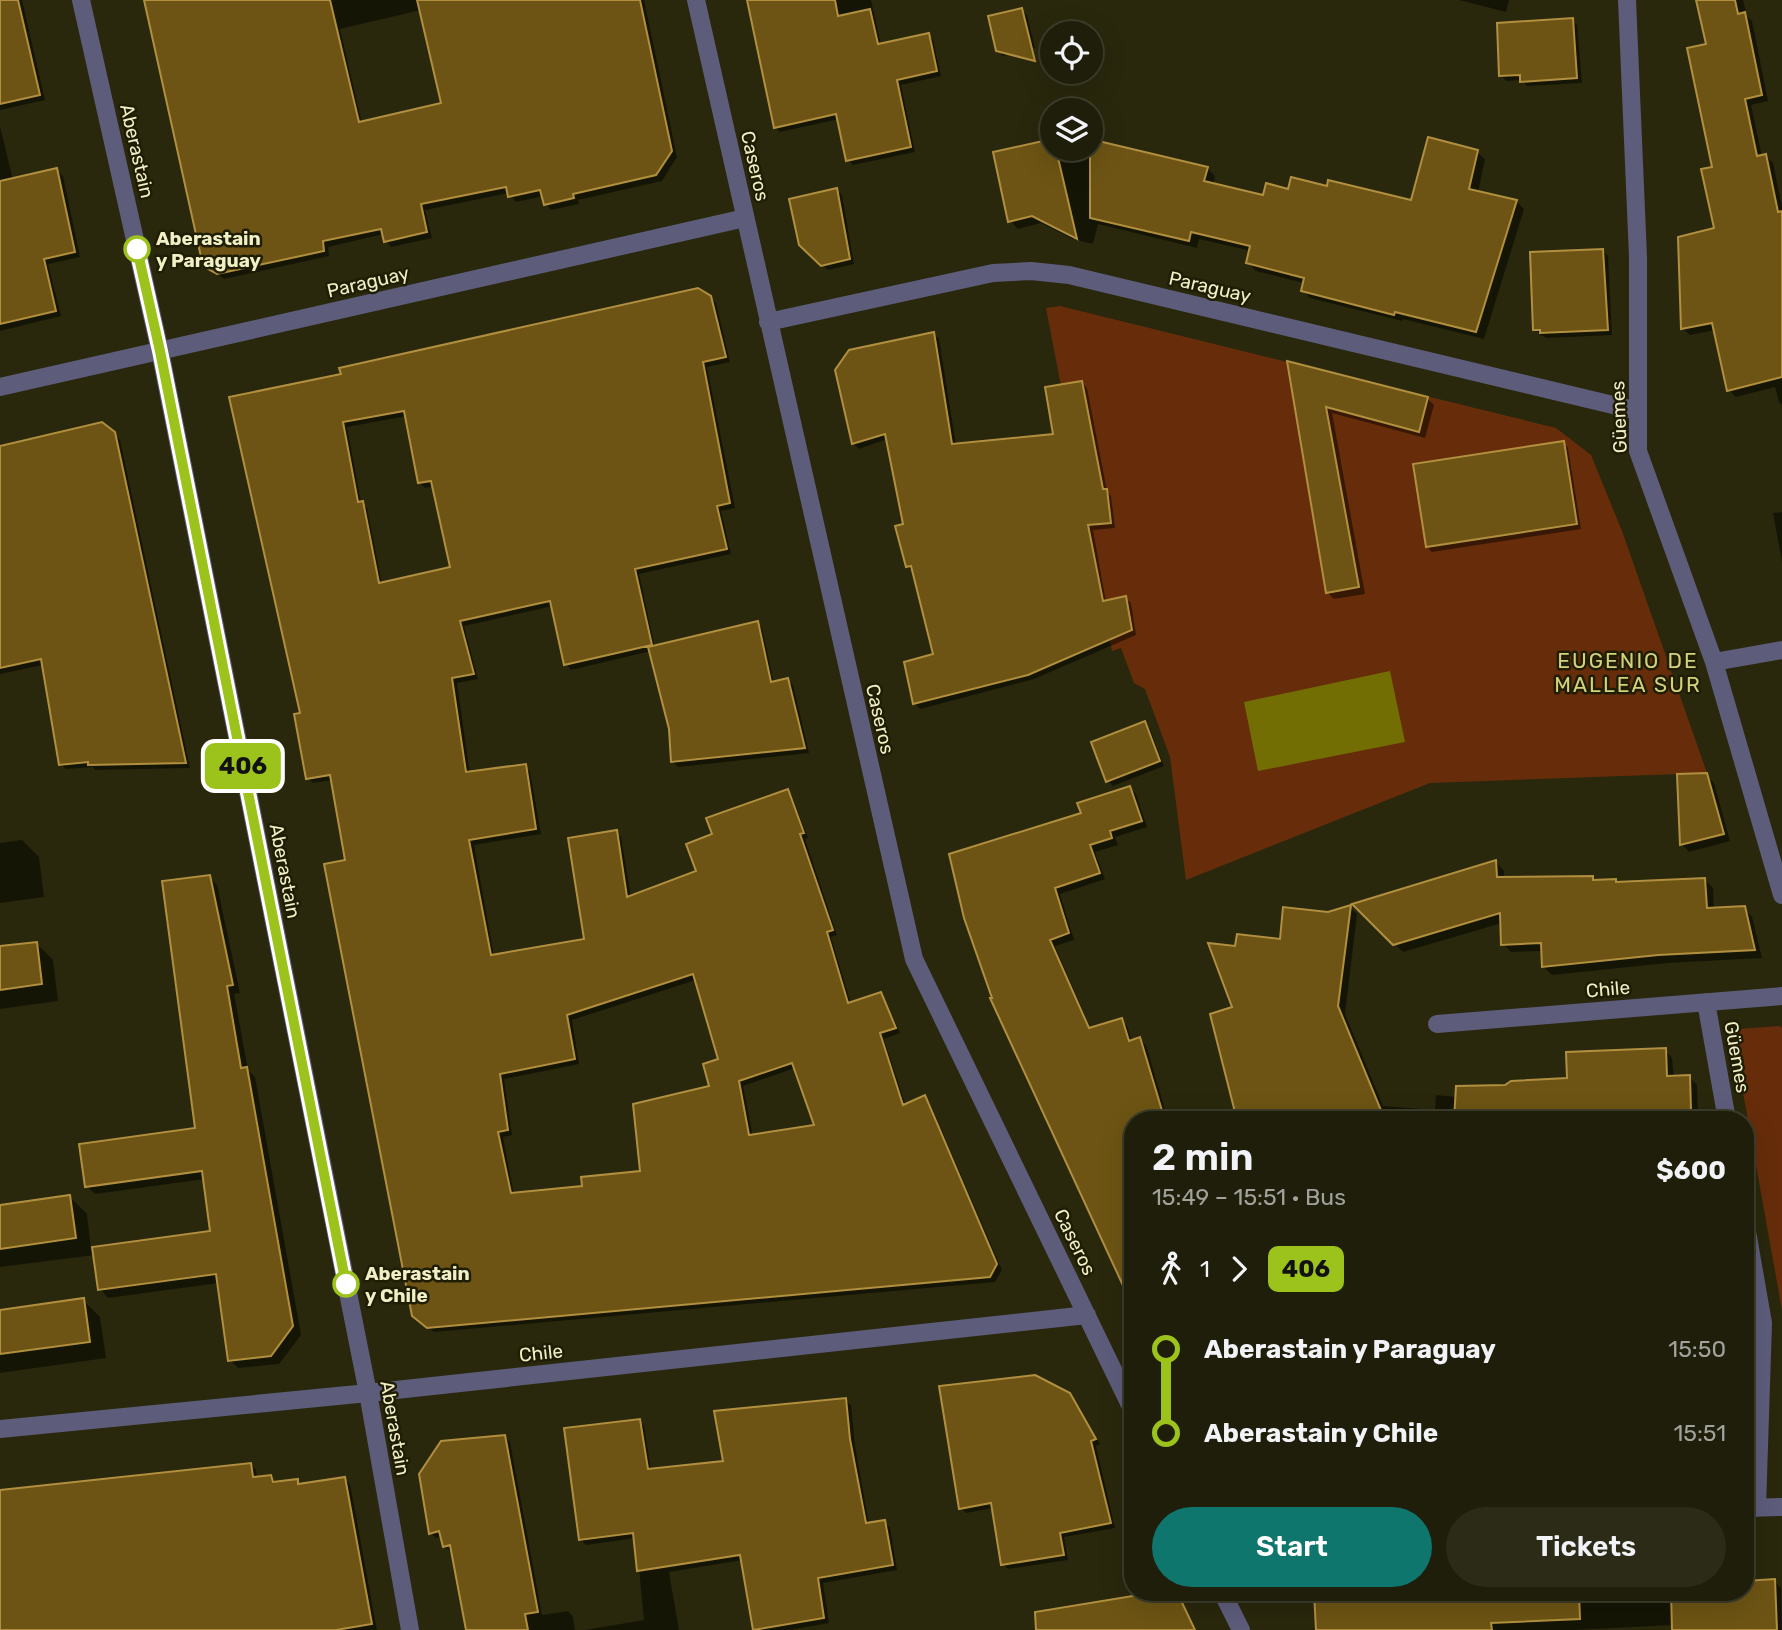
<!DOCTYPE html>
<html lang="en">
<head>
<meta charset="utf-8">
<style>
	:root { --surface:#1f1e0a; --page:#2c2b18; --text:#f1f3f6; --muted:#a1a29c; --line:#3c3c2b; --accent:#0f766e }
	body { margin:0; font-family:Rubik,sans-serif; background:var(--page); color:var(--text); height:100vh; display:flex; flex-direction:column; font-size:26px; white-space:nowrap }
	* { box-sizing:border-box; margin:0 }
	p { font-size:23px; color:var(--muted) }
	.icon { flex:none; width:38px; height:38px; fill:none; stroke:currentColor; stroke-width:2; stroke-linecap:round; stroke-linejoin:round }
	.map { position:relative; flex:1; overflow:hidden }
	.drawer { position:absolute; left:1124px; top:1111px; width:630px; height:490px; display:flex; flex-direction:column; background:var(--surface); border-radius:28px; box-shadow:0 7px 28px #0002,0 0 0 2px var(--line) }
	.drawer>* { flex:none }
	.badge { padding:0 14px; border-radius:10px; font-size:24px; line-height:46px }
	.fabs { position:absolute; left:1040px; top:21px; display:grid; gap:14px }
	.fabs a { display:grid; place-items:center; width:63px; height:63px; border-radius:50%; background:var(--surface); box-shadow:0 7px 28px #0002,0 0 0 2px var(--line); font-size:35px }
	.map>.badge { position:absolute; translate:-50% -50%; box-shadow:0 0 0 4px #fff }
	.legs { display:flex; align-items:center; gap:10px; height:77px; padding:0 28px; font-size:23px }
	.legs p { margin-inline-start:auto }
	.overview { display:flex; align-items:center; justify-content:space-between; height:119px; padding:0 28px }
	h1 { font-size:38px; font-weight:600; line-height:52px }
	.primary-button { display:flex; gap:14px; margin-top:auto; padding:14px 28px }
	.primary-button a { flex:1; height:80px; border-radius:42px; background:var(--accent); color:#fff; font-size:28px; font-weight:600; line-height:80px; text-align:center }
	.primary-button a+a { background:var(--page); color:var(--text) }
	ul { padding:0 28px; list-style:none }
	li { display:flex; align-items:center; gap:24px; height:84px; font-size:26px }
	li i { display:grid; place-items:center; width:10px; height:100%; margin:0 9px; background:currentColor }
	li i::after { content:''; width:18px; height:18px; margin:-9px; border:5px solid; border-radius:50%; background:var(--surface) }
	li p { margin-inline-start:auto }
	li:first-child i { background:linear-gradient(#0000 50%,currentColor 0) }
	li:last-child i { background:linear-gradient(currentColor 50%,#0000 0) }
	.map>svg:first-child { display:block }
	.green { fill:#672d0b }
	.water { fill:#736e03 }
	.shadow { fill:#0007; fill-rule:evenodd }
	.building { fill:#6d5414; stroke:#b18f3f; stroke-width:2; fill-rule:evenodd }
	.lines { fill:none; stroke-linecap:round; stroke-linejoin:round }
	.minor { stroke:#5d5c7b; stroke-width:18 }
	.line-1-casing { stroke:#fff; stroke-width:16 }
	.line-1 { stroke:#9cc31c; stroke-width:10 }
	.stop-1-dot { fill:#fff; stroke:#9cc31c; stroke-width:3.5 }
	.labels { text-anchor:middle; dominant-baseline:central; stroke-width:5; stroke-linejoin:round; paint-order:stroke }
	.street-label { font-size:19px; fill:#f0efc6; stroke:#1f1e04 }
	.stop-label { font-size:19px; font-weight:bold; fill:#f0efc6; stroke:#1f1e04; text-anchor:start }
	.neighbourhood-label { font-size:21px; letter-spacing:2px; fill:#d4d17d; stroke:#1f1e04 }
</style>
</head>
<body>
<div class="map">
<svg width="1782" height="1630" viewBox="0 0 1782 1630">
	<rect width="100%" height="100%" fill="#29280d"/>
	<!-- green -->
	<path class="green" d="M1060,306L1556,428L1591,455L1622,531L1707,773L1430,783L1186,880L1170,757L1145,689L1134,683L1121,648L1112,651L1046,308Z
		M1780,1026L1782,1028V1310L1733,1037L1738,1029Z"/>
	<!-- water -->
	<path class="water" d="M1390,671L1405,742L1258,771L1244,702Z"/>
	<!-- shadow -->
	<path class="shadow" d="M0,0H22L45,100L0,110Z
		M146,0H644L677,157L662,181L578,200L579,204L551,210L546,204L544,196L516,202L509,193L425,210L432,238L391,247L386,241L384,234L328,247L329,256L224,279L205,265ZM421,10L443,104L362,123L340,29Z
		M748,0H871L881,45L928,34L933,40L941,76L901,85L915,152L853,165L848,160L839,119L780,132L775,127Z
		M1459,0H1509L1506,12Z
		M1698,0H1743L1747,16L1752,21L1768,101L1751,105L1762,157L1766,156L1773,163L1782,207V405L1779,402L1775,387L1736,397L1729,390L1715,330L1690,335L1683,329L1716,229L1708,46Z
		M1022,10L1027,15L1035,48L1003,56L998,51Z
		M1572,20L1577,25L1582,83L1527,86L1522,80L1506,81L1501,75Z
		M0,126L13,180L57,170L63,176L80,257L48,264L61,316L0,331Z
		M1052,149H1090L1207,168L1215,176L1213,185L1264,197L1289,191L1328,188L1413,202L1477,152L1485,159L1478,193L1516,201L1524,209L1484,339L1403,319L1402,321L1310,298L1303,290L1304,283L1256,271L1248,263L1251,251L1199,239L1197,248L1098,224L1093,244L1073,239L1041,223L1018,229L1010,221Z
		M837,190L842,195L854,264L828,270L800,245Z
		M1603,251L1608,256L1612,335L1547,338L1540,335L1535,329Z
		M710,298L716,303L730,362L707,367L735,508L721,511L731,554L639,574L655,647L757,623L762,628L774,683L787,680L793,685L809,753L678,767L673,762L671,728L651,651L571,670L566,664L553,606L464,626L478,679L457,683L470,774L525,766L530,772L541,834L474,845L494,956L586,940L616,832L621,837L631,897L698,872L714,836L787,791L792,796L808,838L805,839L837,935L831,937L851,1004L880,994L885,999L900,1033L884,1039L906,1106L925,1098L930,1103L1002,1270L995,1282L434,1332L419,1321L333,780L313,783L308,778L302,714L231,398ZM407,416L420,483L425,488L434,486L452,568L382,584L367,508L361,502L347,427ZM696,980L720,1061L712,1087L642,1172L584,1187L514,1195L503,1137L512,1135L504,1079L579,1064L572,1020ZM795,1068L816,1127L753,1137L743,1086Z
		M934,334L939,339L956,445L1055,436L1082,382L1087,388L1107,491L1111,496L1115,528L1093,530L1106,602L1125,598L1131,603L1136,635L1034,679L920,709L915,703L935,656L913,572L907,566L905,525L887,439L859,449L854,444L837,370Z
		M1289,364L1427,398L1434,405L1425,438L1332,413L1365,594L1334,599L1327,592Z
		M114,434L120,440L190,768L95,770L93,767L66,769L60,764L43,665L0,674V448Z
		M1563,442L1568,448L1581,529L1432,552L1427,547Z
		M1782,512V562L1773,513Z
		M1144,723L1150,729L1164,766L1113,786L1108,781Z
		M1706,775L1714,783L1730,841L1689,852L1682,844Z
		M1130,788L1136,794L1147,827L1115,837L1118,845L1095,852L1105,879L1060,894L1074,940L1055,946L1091,1029L1121,1020L1127,1026L1132,1041L1139,1039L1146,1045L1168,1120H1132V1263L1120,1269L992,999L1083,814Z
		M22,840L39,857L44,897L0,903V843Z
		M1496,862L1504,871V879L1592,877L1597,882L1616,881L1619,884L1705,880L1713,888L1714,910L1744,908L1752,917L1762,958L1668,963L1552,975L1543,966V951L1511,952L1503,944L1502,923L1403,952L1355,905Z
		M209,877L217,885L240,993L234,994L248,1070L255,1077L301,1335L279,1364L238,1368L230,1360L219,1283L108,1298L100,1289L95,1255L0,1267V1207L70,1197L87,1214L91,1249L212,1233L205,1179L95,1194L86,1186L197,1129Z
		M1350,907L1357,914L1345,1014L1383,1106L1435,1110L1436,1095L1457,1097L1506,1086L1569,1080L1665,1050L1672,1058L1674,1078L1689,1077L1697,1085L1698,1118L1239,1120L1235,1008L1237,948L1282,941L1329,914Z
		M36,943L53,960L58,1001L0,1009V948Z
		M83,1300L100,1317L106,1358L0,1373V1312Z
		M1069,1394L1075,1400L1100,1444L1096,1446L1115,1528L1064,1537L1068,1560L1008,1569L1003,1564L993,1508L966,1513L961,1508Z
		M845,1400L851,1405L855,1446L869,1524L884,1522L890,1527L897,1570L823,1583L829,1623L790,1630H755L743,1560L669,1572L679,1630H585L644,1620L636,1538L586,1545L580,1539L639,1421L644,1426L651,1470L725,1463Z
		M505,1436L510,1442L542,1615L568,1611L573,1617L575,1630H466L453,1551H450L444,1546L442,1537L436,1538L431,1533Z
		M251,1464L256,1470L257,1478L271,1477L277,1483L297,1481L301,1485L345,1479L350,1484L377,1630H0V1491Z
		M1130,1497L1132,1500V1552L1123,1500Z
		M1774,1581L1781,1588L1782,1630H1673V1625L1573,1630H1317L1316,1592H1745V1583Z
		M1139,1592H1178L1196,1630H1053L1140,1597Z"/>
	<!-- building -->
	<path class="building" d="M0,0H18L40,95L0,104Z
		M144,0H330L359,122L441,103L417,0H640L672,151L656,175L573,194L574,198L544,205L540,190L508,197L506,187L421,204L427,232L384,242L381,229L323,241L324,251L217,274L203,266Z
		M747,0H835L838,16L870,9L878,44L929,33L937,71L897,80L911,147L846,161L836,114L774,128Z
		M1696,0H1735L1738,14L1745,12L1762,95L1745,99L1757,156L1766,154L1778,212L1782,211V377L1727,391L1712,323L1681,329L1678,237L1714,228L1701,169L1712,167L1687,48L1706,44Z
		M1022,8L1035,61L996,51L988,16Z
		M1573,18L1577,78L1520,82V75L1499,76L1497,23Z
		M1428,137L1478,150L1469,189L1517,200L1476,332L1395,312L1394,315L1301,291L1304,278L1246,263L1250,246L1191,232L1189,241L1090,218V139L1208,167L1204,181L1263,195L1266,183L1288,189L1291,177L1327,186L1328,180L1411,200Z
		M1052,139V149H1056L1077,239L1032,216L1008,222L993,152Z
		M57,168L75,252L44,259L56,311L0,324V181Z
		M837,188L850,259L821,266L799,245L789,199Z
		M1603,249L1608,330L1540,333V330H1533L1530,252Z
		M698,288L711,296L726,357L703,362L730,503L717,506L727,549L635,569L652,645L564,665L550,601L460,621L474,674L452,678L466,772L526,764L536,829L469,840L491,955L584,939L568,838L617,830L627,897L696,871L686,844L712,834L706,818L788,789L804,833L800,834L833,930L827,932L848,1003L881,992L896,1028L880,1033L903,1105L925,1095L997,1264L990,1277L427,1328L412,1316L324,864L345,860L330,775L306,779L294,714L300,713L229,397L341,374L339,368ZM404,411L418,483L431,481L450,567L379,583L363,501L358,502L343,422ZM693,974L718,1059L703,1064L709,1086L633,1104L640,1171L581,1177L582,1186L511,1193L498,1132L508,1130L500,1074L575,1059L567,1015ZM792,1063L814,1125L749,1135L739,1081Z
		M934,332L952,444L1053,434L1045,387L1082,381L1103,489H1107L1111,523L1088,525L1103,601L1126,596L1132,630L1028,675L913,704L904,662L933,654L911,566L906,567L895,526L903,524L885,434L852,444L835,370L849,350Z
		M1287,361L1428,397L1419,432L1326,407L1359,587L1326,593Z
		M102,422L115,432L186,763L88,765V762L59,765L41,659L0,668V446Z
		M1564,441L1577,524L1426,547L1413,464Z
		M758,621L771,682L788,678L805,748L671,762L669,729L648,647Z
		M1145,721L1160,761L1106,782L1091,742Z
		M1707,773L1724,834L1680,845L1677,774Z
		M1130,786L1142,821L1110,831L1112,838L1090,845L1100,873L1055,888L1069,933L1050,940L1089,1028L1122,1018L1129,1041L1140,1037L1163,1114L1132,1120V1305L990,998H992L964,918L949,854L1081,813L1077,803Z
		M1496,860L1497,877L1593,876V880L1616,879V882L1705,878L1707,908L1745,906L1755,950L1658,955L1542,967L1541,943L1501,945L1500,913L1393,945L1352,904Z
		M210,875L233,985L227,986L241,1068L247,1067L293,1326L271,1356L228,1361L216,1274L98,1290L92,1247L210,1231L202,1171L85,1187L79,1144L195,1128L162,881Z
		M1351,905L1338,1006L1385,1120H1237L1210,1014L1232,1007L1208,943L1235,946L1237,934L1280,939L1283,907L1328,912Z
		M37,942L42,984L0,990V946Z
		M1666,1048L1667,1076L1690,1075L1691,1111L1669,1112L1670,1120H1454L1456,1086L1505,1085L1511,1081L1567,1078L1566,1052Z
		M70,1195L76,1238L0,1249V1205Z
		M84,1298L90,1342L0,1354V1310Z
		M1035,1375L1070,1393L1096,1439L1091,1441L1111,1523L1060,1533L1064,1555L1001,1565L991,1503L959,1509L939,1386Z
		M846,1398L850,1439L866,1523L885,1520L893,1565L818,1578L824,1618L753,1630L740,1555L637,1571L633,1533L579,1540L564,1428L640,1419L648,1469L723,1461L714,1411Z
		M505,1435L538,1612L525,1614L528,1630H466L450,1545L443,1547L439,1531L429,1534L419,1474L441,1441Z
		M251,1463L253,1477L271,1475L273,1482L298,1479V1484L345,1477L372,1624L336,1630H0V1490Z
		M1775,1579L1777,1630H1672L1671,1592H1745V1581Z
		M1157,1592H1177L1195,1630H1036L1035,1612Z
		M1314,1592H1579L1580,1619L1491,1623L1492,1630H1316Z"/>
	<g class="lines">
		<!-- minor -->
		<path class="minor" d="M81,0L160,351L368,1393L410,1630
			M696,0L914,959L1132,1409
			M1627,0L1638,257V451L1714,662L1782,895
			M768,322L993,273L1031,271L1069,275L1638,411
			M0,387L745,218
			M1714,662L1782,650
			M1706,1002L1727,1120
			M1437,1024L1782,996
			M1745,1220L1763,1323L1757,1508
			M0,1429L368,1393L1087,1315
			M1745,1508L1782,1507
			M1222,1592L1241,1630"/>
	</g>
	<g class="lines">
		<defs>
			<path id="line-1" d="M137,249L160,351L346,1284"/>
		</defs>
		<!-- line-1 casing -->
		<use href="#line-1" class="line-1-casing"/>
		<!-- line-1 -->
		<use href="#line-1" class="line-1"/>
	</g>
	<!-- markers -->
	<g class="stop-1-dot">
		<circle cx="137" cy="249" r="12"/>
		<circle cx="346" cy="1284" r="12"/>
	</g>
	<g class="labels">
		<!-- street labels -->
		<g class="street-label">
			<text transform="translate(137 151) rotate(77)">Aberastain</text>
			<text transform="translate(755 166) rotate(77)">Caseros</text>
			<text transform="translate(368 282) rotate(-13)">Paraguay</text>
			<text transform="translate(1210 287) rotate(13)">Paraguay</text>
			<text transform="translate(1619 417) rotate(-92)">Güemes</text>
			<text transform="translate(880 719) rotate(77)">Caseros</text>
			<text transform="translate(285 871) rotate(79)">Aberastain</text>
			<text transform="translate(1608 989) rotate(-5)">Chile</text>
			<text transform="translate(1737 1057) rotate(80)">Güemes</text>
			<text transform="translate(1075 1242) rotate(64)">Caseros</text>
			<text transform="translate(541 1353) rotate(-6)">Chile</text>
			<text transform="translate(395 1428) rotate(80)">Aberastain</text>
		</g>
		<!-- stop labels -->
		<g class="stop-label">
			<text x="156" y="238">Aberastain<tspan x="156" dy="22">y Paraguay</tspan></text>
			<text x="365" y="1273">Aberastain<tspan x="365" dy="22">y Chile</tspan></text>
		</g>
		<!-- neighbourhood labels -->
		<g class="neighbourhood-label">
			<text x="1628" y="660">EUGENIO DE<tspan x="1628" dy="24">MALLEA SUR</tspan></text>
		</g>
	</g>
</svg>
<div class="fabs">
<a><svg class="icon" aria-label="locate" viewBox="0 0 24 24"><circle cx="12" cy="12" r="6"/><path d="M12 2v4M12 18v4M2 12h4M18 12h4"/></svg></a>
<a><svg class="icon" aria-label="layers" viewBox="0 0 24 24"><path d="M12 4l9 5-9 5-9-5zM3 14l9 5 9-5"/></svg></a>
</div>
<b class="badge" style="left:243px;top:766px;background:#9cc31c;color:#111">406</b>
<section class="drawer">
<div class="overview"><div><h1>2 min</h1><p>15:49 – 15:51 · Bus</p></div><b>$600</b></div>
<div class="legs"><svg class="icon" aria-label="walk" viewBox="0 0 24 24"><circle cx="13" cy="4" r="2"/><path d="M13 8l-2 6 4 7M11 14l-3 7M7 12l3-4h3l4 4"/></svg>1<svg class="icon" aria-label="forward" viewBox="0 0 24 24"><path d="M9 5l7 7-7 7"/></svg><b class="badge" style="background:#9cc31c;color:#111">406</b></div>
<ul>
<li><i style="color:#9cc31c"></i><b>Aberastain y Paraguay</b><p>15:50</p></li>
<li><i style="color:#9cc31c"></i><b>Aberastain y Chile</b><p>15:51</p></li>
</ul>
<div class="primary-button"><a>Start</a><a>Tickets</a></div>
</section>
</div>
</body>
</html>
